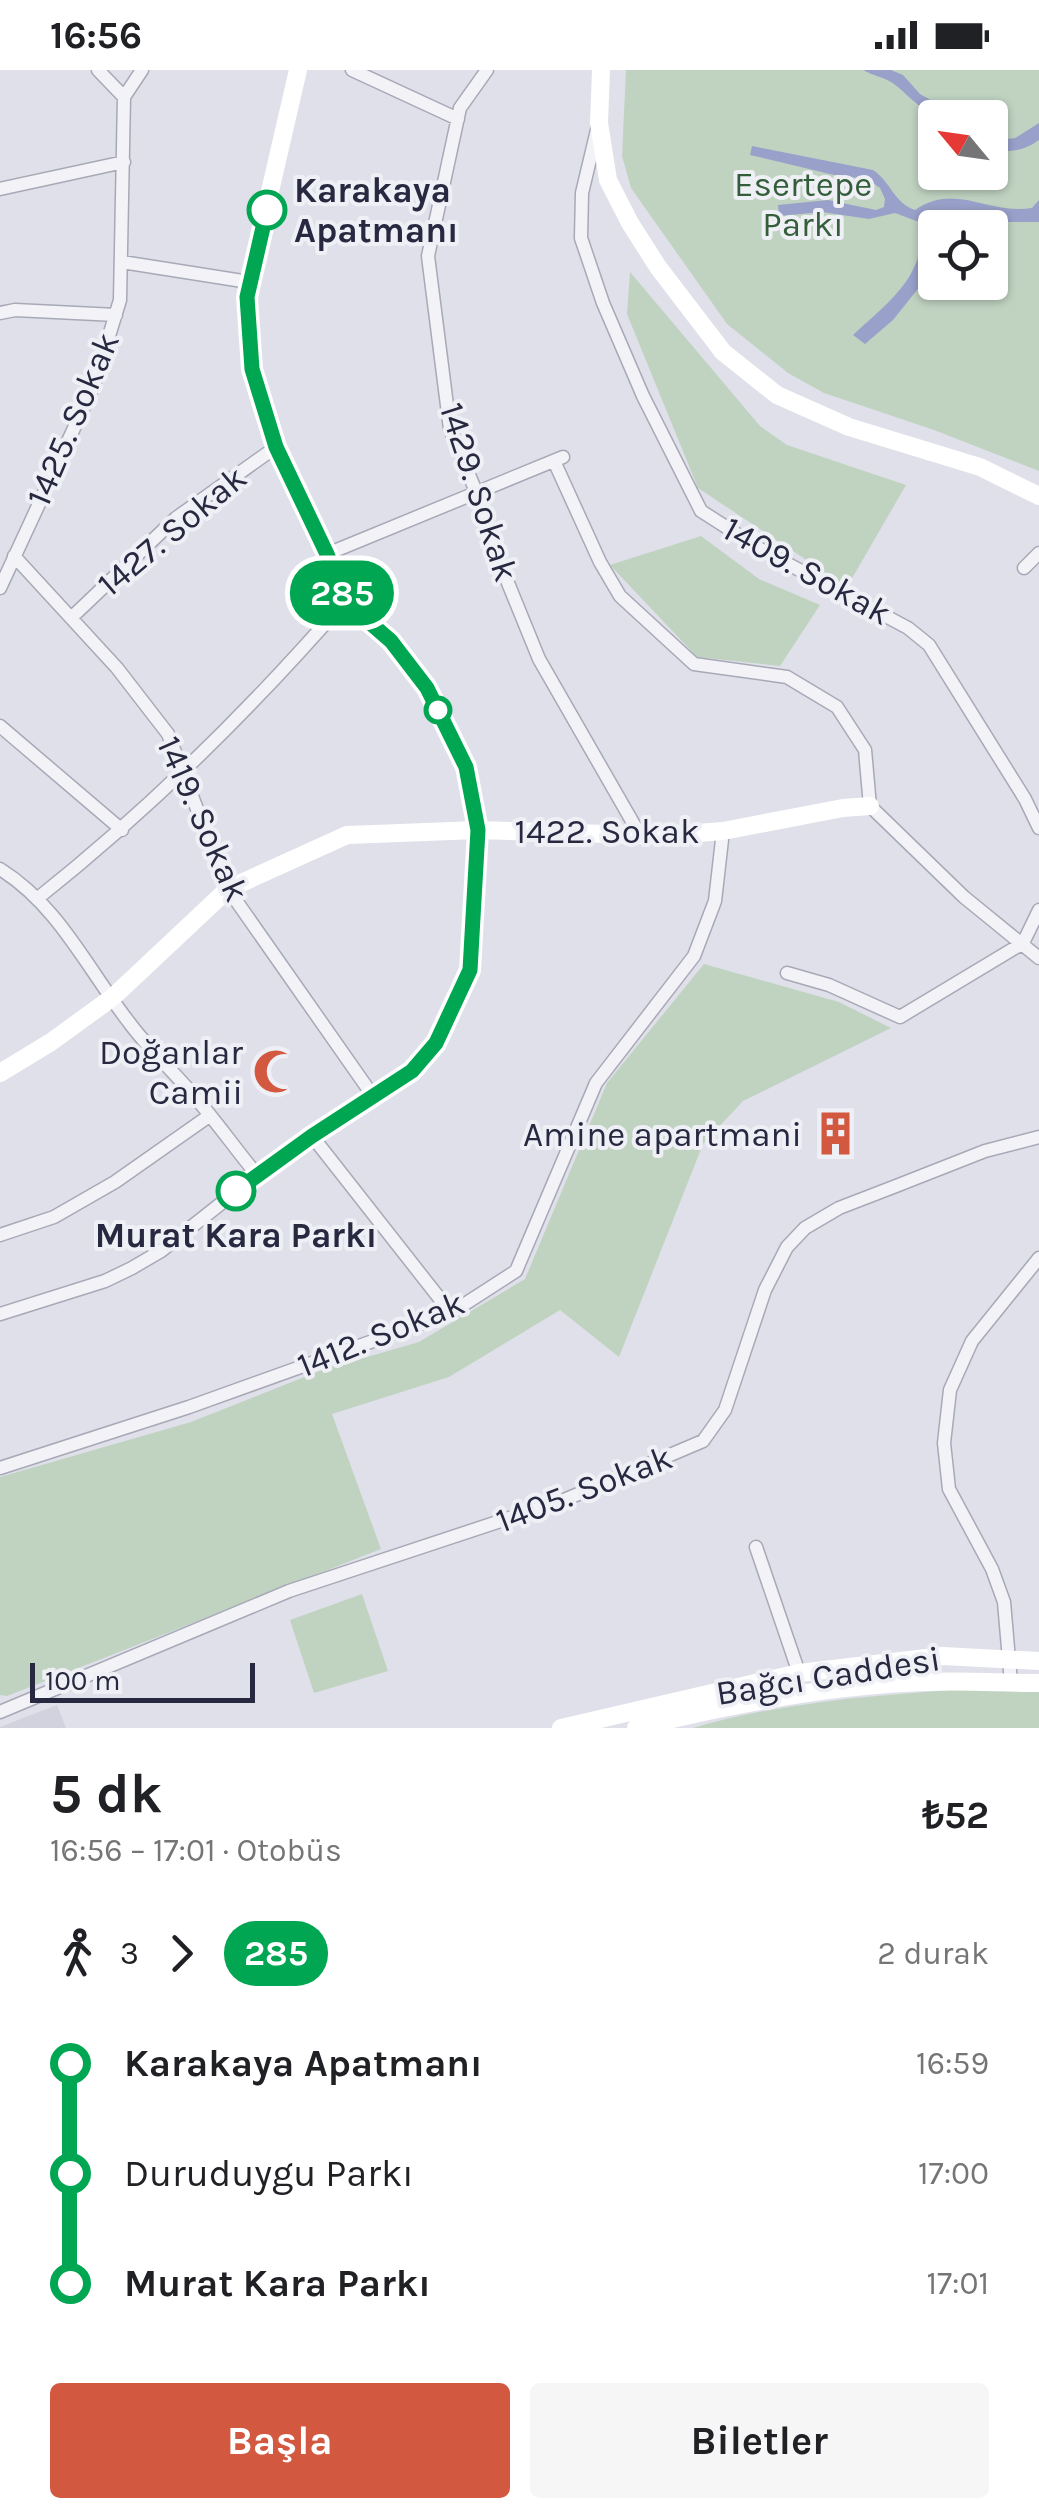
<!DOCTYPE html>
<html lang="tr">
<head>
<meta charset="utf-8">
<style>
	:root { --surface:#fff; --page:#f6f6f6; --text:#202124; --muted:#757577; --accent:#d25840 }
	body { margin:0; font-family:Karla,sans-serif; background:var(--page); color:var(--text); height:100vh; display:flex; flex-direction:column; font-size:38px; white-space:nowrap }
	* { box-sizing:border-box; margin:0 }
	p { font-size:32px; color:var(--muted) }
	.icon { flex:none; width:55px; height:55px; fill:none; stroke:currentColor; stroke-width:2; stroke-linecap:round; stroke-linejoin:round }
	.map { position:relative; height:1658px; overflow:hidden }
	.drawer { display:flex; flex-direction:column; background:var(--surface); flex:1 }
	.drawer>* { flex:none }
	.badge { padding:0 20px; border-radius:32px; font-size:35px; line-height:65px }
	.needle { width:65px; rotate:299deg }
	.controls { position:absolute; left:918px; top:30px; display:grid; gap:20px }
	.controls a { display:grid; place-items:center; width:90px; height:90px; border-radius:10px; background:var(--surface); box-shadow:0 2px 8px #0004; font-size:50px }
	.scale { position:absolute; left:30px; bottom:25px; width:225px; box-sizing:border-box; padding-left:10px; border:5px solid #282941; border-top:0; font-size:28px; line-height:35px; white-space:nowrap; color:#282941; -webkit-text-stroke:8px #eff0f6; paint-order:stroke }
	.map>.badge { position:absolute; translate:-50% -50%; box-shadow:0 0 0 5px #fff }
	.legs { display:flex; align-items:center; gap:15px; height:110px; padding:0 50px; font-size:32px }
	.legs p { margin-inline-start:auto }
	.head { display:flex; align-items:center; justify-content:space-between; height:170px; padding:0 50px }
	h1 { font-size:55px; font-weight:700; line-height:75px }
	.primary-button { display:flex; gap:20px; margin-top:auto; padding:20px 50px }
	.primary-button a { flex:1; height:115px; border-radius:10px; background:var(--accent); color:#fff; font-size:40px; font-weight:700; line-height:115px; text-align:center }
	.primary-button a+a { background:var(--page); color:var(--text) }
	ul { padding:0 50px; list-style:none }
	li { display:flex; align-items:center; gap:35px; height:110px; font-size:38px }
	li i { display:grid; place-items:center; width:15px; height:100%; margin:0 12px; background:currentColor }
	li i::after { content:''; width:25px; height:25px; margin:-12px; border:8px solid; border-radius:50%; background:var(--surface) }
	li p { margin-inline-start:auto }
	li:first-child i { background:linear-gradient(#0000 50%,currentColor 0) }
	li:last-child i { background:linear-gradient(currentColor 50%,#0000 0) }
	.status { display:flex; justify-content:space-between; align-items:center; height:70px; padding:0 50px; background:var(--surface); direction:ltr }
	.status svg { height:28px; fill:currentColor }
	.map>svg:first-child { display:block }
	.built { fill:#d1d2de }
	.green { fill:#c0d3c1; fill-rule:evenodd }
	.water { fill:#99a1ca }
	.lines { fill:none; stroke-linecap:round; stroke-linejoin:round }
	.street-casing { stroke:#a8a9b7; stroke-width:15 }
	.street { stroke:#f2f2f7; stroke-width:12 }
	.secondary { stroke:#fff; stroke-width:18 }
	.line-1-casing { stroke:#fff; stroke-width:22 }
	.line-1 { stroke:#00a651; stroke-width:15 }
	.stop-1-dot { fill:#fff; stroke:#00a651; stroke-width:5 }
	.labels { text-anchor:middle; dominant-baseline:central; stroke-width:8; stroke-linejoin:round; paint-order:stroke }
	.park-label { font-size:35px; fill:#345d3a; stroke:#eff0f6 }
	.stop-label { font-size:35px; font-weight:bold; fill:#282941; stroke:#eff0f6; text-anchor:start }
	.street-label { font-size:35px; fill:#282941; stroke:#eff0f6 }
	.poi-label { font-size:35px; fill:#282941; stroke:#eff0f6; text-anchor:end }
</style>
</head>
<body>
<div class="status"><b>16:56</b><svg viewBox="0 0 49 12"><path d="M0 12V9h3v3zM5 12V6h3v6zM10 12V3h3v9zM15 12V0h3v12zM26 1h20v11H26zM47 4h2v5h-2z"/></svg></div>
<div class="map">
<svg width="1039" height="1658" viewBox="0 0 1039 1658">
	<rect width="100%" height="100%" fill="#dfe0e9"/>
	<!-- built -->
	<path class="built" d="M57,1635L66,1658H0V1657Z"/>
	<!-- green -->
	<path class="green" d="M626,0H1039V401L934,360L824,323L788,303L727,254L631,118L622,86ZM935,48H990V102H935ZM935,158H990V212H935Z
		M630,202L760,356L787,375L906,415L847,517L698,418L627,244Z
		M701,466L759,509L820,535L780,596L697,587L610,495Z
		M704,894L839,932L891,958L743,1031L703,1074L619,1287L560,1240L449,1307L332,1344L381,1479L7,1626L0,1625V1407L191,1352L322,1300L419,1272L525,1209L607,1013Z
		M362,1524L388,1601L314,1623L290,1550Z
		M998,1617L1039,1620V1658H693C792,1629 896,1624 998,1617Z"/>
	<!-- water -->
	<path class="water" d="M863,0H891L903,5L920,24L941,36L951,47C926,48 912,28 894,14C885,7 873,6 863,0Z
		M1039,53V70C1022,82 1010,82 990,80V71L1015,68Z
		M752,76L873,100C891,112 894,133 915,140C956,112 987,145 1032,138L1039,130V152H955L935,158L921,215L893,250L865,274L853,265C886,234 930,204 919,152L895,143L869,149L822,142L779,146L778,135L828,130L876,140L884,137L885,129L880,118L867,109L834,105L750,85Z"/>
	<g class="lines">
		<defs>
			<path id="street" d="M98,0L124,27
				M352,0L458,49
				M487,0L460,38L428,186L450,359L477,424L486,459L539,589L640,765
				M598,56L582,123L581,168L603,233L643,326L701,441L762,480L908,558L929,575L1025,729L1039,758
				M0,119L124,92
				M122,192L249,212
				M0,243L15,240L116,245
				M554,391L600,492L620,526L694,594L787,607L837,637L865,680L870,736L964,827L1039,888
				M327,484L563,387
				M14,486L117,598L168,664L228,819L373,1026
				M1024,498L1039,483
				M0,518L94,315L120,230L124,27L142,0
				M71,548L176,448L276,377
				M0,656L122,760
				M0,799C58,835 87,898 128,951C146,976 169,997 189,1020C213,1047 234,1077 257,1105
				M38,828C150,739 251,639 345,531
				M787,903L829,915L900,947L1023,873L1039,840
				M312,1066L451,1243
				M0,1165L54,1147L115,1112L209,1046
				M0,1244L105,1211L132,1198L161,1181L257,1105L412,1001L436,973L470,900L478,760
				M0,1398L189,1337L451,1243L516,1201L596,1013L694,886L715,831L723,761
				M756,1477L799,1603
				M1011,1613L1004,1532L992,1499L949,1419L944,1373L950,1320L972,1271L1039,1188
				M0,1642L289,1521L564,1430L703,1371L725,1340L765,1220L787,1177L805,1158L839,1138L896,1116L985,1081L1039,1067"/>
		</defs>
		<!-- street casing -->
		<use href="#street" class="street-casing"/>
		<!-- street -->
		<use href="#street" class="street"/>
		<!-- secondary -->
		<path class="secondary" d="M298,0L249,212L247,227L252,299L276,377L327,484L345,531L391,571L427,618L465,697L478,760
			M601,0L599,53L608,110L630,153L658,197L723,282L777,325L849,357L980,397L1039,426
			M0,1003L51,972L113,927L228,819L347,765L478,760L640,765L685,764L723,761L843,738L870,736
			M561,1658L799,1603L943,1586L1039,1591
			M636,1658C724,1635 832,1615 924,1612C962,1610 1001,1613 1039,1613"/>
	</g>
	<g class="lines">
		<defs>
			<path id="line-1" d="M236,1121L312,1066L412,1001L436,973L470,900L478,760L466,697L427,618L391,571L345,531L327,484L276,377L252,299L247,227L267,140"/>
		</defs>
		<!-- line-1 casing -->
		<use href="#line-1" class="line-1-casing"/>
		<!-- line-1 -->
		<use href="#line-1" class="line-1"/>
	</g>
	<!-- icons -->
	<defs>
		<symbol id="mosque-bare" viewBox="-9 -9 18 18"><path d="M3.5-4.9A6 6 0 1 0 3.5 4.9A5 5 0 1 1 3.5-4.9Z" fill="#d25840" stroke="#eff0f6" stroke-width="2.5" paint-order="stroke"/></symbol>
		<symbol id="building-bare" viewBox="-9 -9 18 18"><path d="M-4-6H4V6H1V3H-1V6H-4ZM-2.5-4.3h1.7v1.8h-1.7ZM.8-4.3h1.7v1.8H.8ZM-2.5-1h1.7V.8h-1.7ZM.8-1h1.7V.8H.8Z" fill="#d25840" stroke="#eff0f6" stroke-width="2.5" paint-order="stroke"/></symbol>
	</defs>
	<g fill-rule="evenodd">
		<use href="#mosque-bare" x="244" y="970" width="63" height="63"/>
		<use href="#building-bare" x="804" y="1032" width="63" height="63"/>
	</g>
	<!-- markers -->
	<g class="stop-1-dot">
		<circle cx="267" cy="140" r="18"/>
		<circle cx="438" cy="640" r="12"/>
		<circle cx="236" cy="1121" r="18"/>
	</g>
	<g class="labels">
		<!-- park labels -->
		<g class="park-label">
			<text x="803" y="114">Esertepe<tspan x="803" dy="40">Parkı</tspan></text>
		</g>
		<!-- stop labels -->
		<g class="stop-label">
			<text x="294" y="120">Karakaya<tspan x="294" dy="40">Apatmanı</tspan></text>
			<text x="236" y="1165" text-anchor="middle">Murat Kara Parkı</text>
		</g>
		<!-- street labels -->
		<g class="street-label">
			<text transform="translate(73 349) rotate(-67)">1425. Sokak</text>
			<text transform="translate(479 422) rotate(72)">1429. Sokak</text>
			<text transform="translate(172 461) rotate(-40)">1427. Sokak</text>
			<text transform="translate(807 501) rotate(29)">1409. Sokak</text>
			<text transform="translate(203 749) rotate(66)">1419. Sokak</text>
			<text x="607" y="761">1422. Sokak</text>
			<text transform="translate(381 1264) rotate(-22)">1412. Sokak</text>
			<text transform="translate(584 1419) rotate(-21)">1405. Sokak</text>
			<text transform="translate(828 1606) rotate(-9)">Bağcı Caddesi</text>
		</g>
		<!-- poi labels -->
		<g class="poi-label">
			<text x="243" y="982">Doğanlar<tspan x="243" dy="40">Camii</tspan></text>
			<text x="802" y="1064">Amine apartmani</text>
		</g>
	</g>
</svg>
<div class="controls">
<a><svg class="needle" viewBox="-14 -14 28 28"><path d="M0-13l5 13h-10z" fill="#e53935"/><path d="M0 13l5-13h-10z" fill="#757577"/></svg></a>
<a><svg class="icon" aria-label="locate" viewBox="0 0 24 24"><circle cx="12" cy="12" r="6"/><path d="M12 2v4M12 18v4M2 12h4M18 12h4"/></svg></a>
</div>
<div class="scale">100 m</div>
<b class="badge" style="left:342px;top:523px;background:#00a651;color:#fff">285</b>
</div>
<section class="drawer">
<div class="head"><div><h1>5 dk</h1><p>16:56 – 17:01 · Otobüs</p></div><b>₺52</b></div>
<div class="legs"><svg class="icon" aria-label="walk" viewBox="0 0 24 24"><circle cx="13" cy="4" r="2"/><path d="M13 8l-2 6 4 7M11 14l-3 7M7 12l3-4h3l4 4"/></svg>3<svg class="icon" aria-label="forward" viewBox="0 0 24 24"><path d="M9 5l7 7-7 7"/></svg><b class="badge" style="background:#00a651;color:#fff">285</b><p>2 durak</p></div>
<ul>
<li><i style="color:#00a651"></i><b>Karakaya Apatmanı</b><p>16:59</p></li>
<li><i style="color:#00a651"></i><span>Duruduygu Parkı</span><p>17:00</p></li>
<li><i style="color:#00a651"></i><b>Murat Kara Parkı</b><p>17:01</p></li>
</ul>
<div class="primary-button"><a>Başla</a><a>Biletler</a></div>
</section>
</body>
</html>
